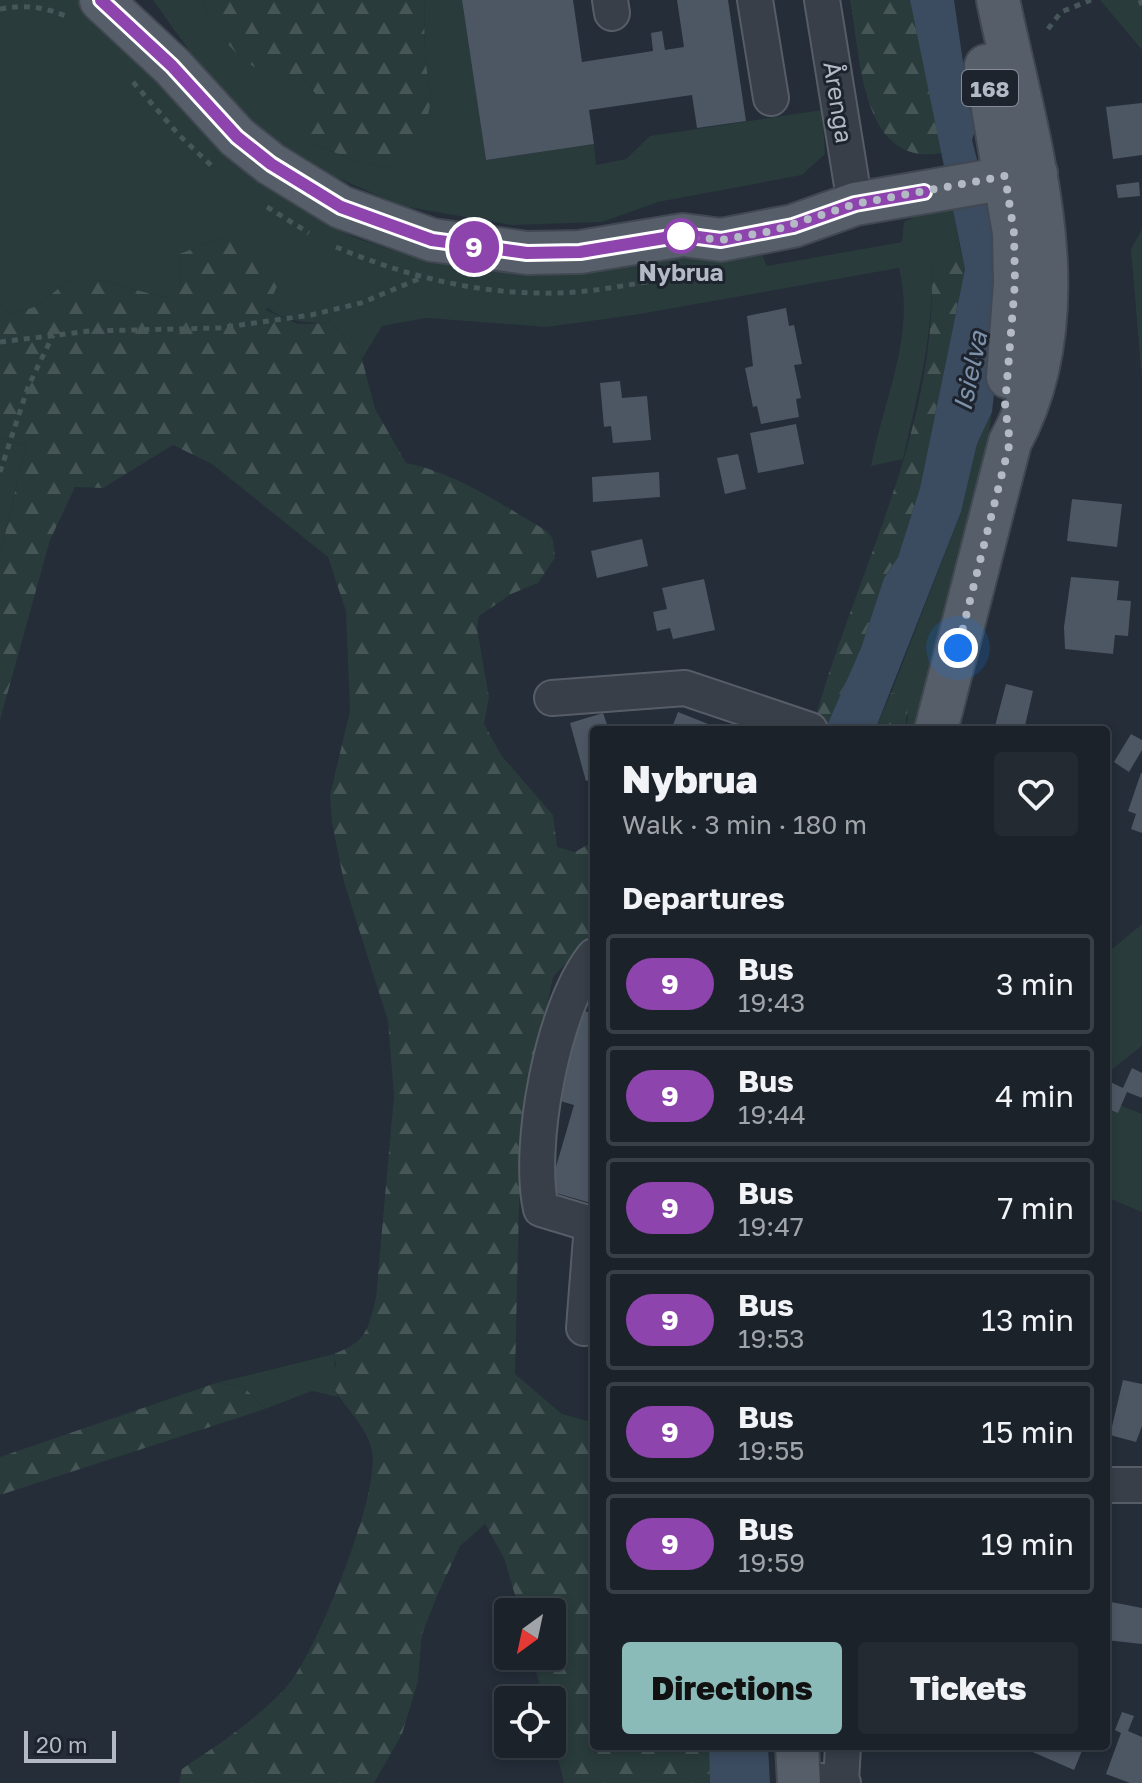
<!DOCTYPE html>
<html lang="en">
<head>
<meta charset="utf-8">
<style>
	:root { --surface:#1b222a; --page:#242a32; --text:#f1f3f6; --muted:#a0a4a8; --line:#393f47; --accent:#8bbbb9 }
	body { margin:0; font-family:"Golos Text",sans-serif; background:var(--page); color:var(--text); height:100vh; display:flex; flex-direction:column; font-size:30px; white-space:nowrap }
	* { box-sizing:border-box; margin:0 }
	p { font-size:26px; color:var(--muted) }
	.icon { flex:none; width:44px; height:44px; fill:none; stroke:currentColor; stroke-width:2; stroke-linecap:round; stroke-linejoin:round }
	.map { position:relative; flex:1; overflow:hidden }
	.sheet { position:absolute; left:590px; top:726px; width:520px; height:1024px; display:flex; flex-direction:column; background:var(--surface); border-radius:8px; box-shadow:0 4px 12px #0003,0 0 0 2px var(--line) }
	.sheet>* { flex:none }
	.badge { padding:0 16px; border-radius:26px; font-size:28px; line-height:52px }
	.needle { width:52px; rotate:213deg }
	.buttons { position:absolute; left:494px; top:1598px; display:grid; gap:16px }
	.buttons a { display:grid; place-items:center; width:72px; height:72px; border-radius:8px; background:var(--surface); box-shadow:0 4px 12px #0003,0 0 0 2px var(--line); font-size:40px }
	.scale { position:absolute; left:24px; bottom:20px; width:92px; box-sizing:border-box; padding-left:8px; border:4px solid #b3bac5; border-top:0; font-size:22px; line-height:28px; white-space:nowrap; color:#b3bac5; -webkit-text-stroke:6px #1d242e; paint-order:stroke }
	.you { position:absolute; width:40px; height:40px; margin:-20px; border:6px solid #fff; border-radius:50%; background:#1a73e8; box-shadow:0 0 0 12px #1a73e833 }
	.map>.badge { position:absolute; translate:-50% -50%; box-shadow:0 0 0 4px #fff }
	h2 { padding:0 32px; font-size:30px; line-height:72px }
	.round { display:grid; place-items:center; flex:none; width:84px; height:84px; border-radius:8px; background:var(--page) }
	.overview { display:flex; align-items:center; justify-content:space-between; height:136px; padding:0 32px }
	h1 { font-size:38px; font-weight:800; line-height:60px }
	.primary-button { display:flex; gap:16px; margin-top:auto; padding:16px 32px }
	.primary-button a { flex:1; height:92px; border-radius:8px; background:var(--accent); color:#111; font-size:32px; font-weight:800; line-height:92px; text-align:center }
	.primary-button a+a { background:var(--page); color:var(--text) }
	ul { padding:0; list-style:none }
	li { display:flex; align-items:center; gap:24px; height:100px; margin:0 16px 12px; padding:0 16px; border:4px solid var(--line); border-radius:8px }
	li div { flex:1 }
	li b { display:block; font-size:30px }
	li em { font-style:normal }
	li .badge { min-width:88px; font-weight:700; text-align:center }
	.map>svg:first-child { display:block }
	.grass { fill:#293b3b }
	.forest { fill:url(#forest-firs) }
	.water { fill:#3b4b60 }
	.building { fill:#4d5764 }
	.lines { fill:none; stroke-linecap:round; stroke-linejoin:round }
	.minor-casing { stroke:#565d67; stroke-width:38 }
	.major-casing { stroke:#414852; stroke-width:46 }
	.path { stroke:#465659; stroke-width:5; stroke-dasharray:6 6; stroke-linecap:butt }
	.minor { stroke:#383f49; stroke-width:34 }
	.major { stroke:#565e69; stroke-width:42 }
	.line-casing { stroke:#fff; stroke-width:18 }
	.line { stroke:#8e44ad; stroke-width:12 }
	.walk { stroke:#b3bac5; stroke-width:8; stroke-dasharray:0 14.4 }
	.stop-dot { fill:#fff; stroke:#8e44ad; stroke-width:4 }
	.labels { text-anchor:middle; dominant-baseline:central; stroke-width:6; stroke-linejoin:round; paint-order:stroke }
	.shield { fill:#1d242e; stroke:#868d98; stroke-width:2 }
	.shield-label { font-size:22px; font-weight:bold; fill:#b3bac5 }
	.street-label { font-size:24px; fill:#b3bac5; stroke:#1d242e }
	.stop-label { font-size:24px; font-weight:bold; fill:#b3bac5; stroke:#1d242e }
	.water-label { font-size:26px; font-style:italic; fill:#7d91aa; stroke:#1d242e }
</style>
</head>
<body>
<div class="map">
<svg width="1142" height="1783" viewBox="0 0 1142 1783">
	<defs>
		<pattern id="forest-firs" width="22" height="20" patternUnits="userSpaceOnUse" patternTransform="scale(2)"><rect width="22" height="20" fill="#293b3b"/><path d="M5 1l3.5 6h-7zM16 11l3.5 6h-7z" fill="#465556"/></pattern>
	</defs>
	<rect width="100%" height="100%" fill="#242d38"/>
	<!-- grass -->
	<path class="grass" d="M0,0H77L109,24L212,141L261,182L306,212L353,237L412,257L529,274L757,243L767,266L902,242L904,222L923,213L953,210L960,246L931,264C935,331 918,394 903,459L871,466C883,399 916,337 899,268L634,315L547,327L426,318L382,326L362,359L332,323C255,324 258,296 227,236L179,254L180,288L167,298L99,280H69L37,306L13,314L0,306Z
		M153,0H202C214,31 237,62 270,74C278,78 293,75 302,74L318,98L311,144L361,162L389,168L431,99L425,57L424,0H462L486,160L594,144L596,165L626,159L650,136L822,110L825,154L802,175L658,202L602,222L512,225L402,206L324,172L275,140L222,97Z
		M1100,0H1142V50Z
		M1142,229V381L1131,249Z
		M992,412L985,458L919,730H905L908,718L902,695L891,693L961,512L977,444Z
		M0,437L26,445L0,556Z
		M1142,924V1046L1106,1074V954Z
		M1106,1100L1142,1114V1212L1106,1197Z
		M334,1354C337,1371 330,1381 338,1397L312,1391L265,1409L243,1386L216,1383Z"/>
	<!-- forest -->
	<path class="forest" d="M202,0H424L425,57L431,99L425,133L410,156L389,168L361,162L311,144L302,117L318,98L302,74C293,75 279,78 270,75C237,62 214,31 202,0Z
		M850,0H910L942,153C860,168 861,57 850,0Z
		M227,236L261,256L280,280L266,310L298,324L332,323L362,359L375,409L406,463C455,472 504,506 547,531L553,539L555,558L538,583L511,594L479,616L477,629L489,697L484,724L501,755L553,815L557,847L575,852L594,841V933L553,977L536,1056L525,1120L519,1205L515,1374L562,1414L594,1423V1746H709L710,1783H564L552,1732V1700H544L532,1656H552V1612H520L504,1558L485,1524L460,1546L437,1596L422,1634L418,1681L402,1734L374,1783H179L182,1769C218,1745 259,1718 288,1685C316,1653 381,1492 372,1451C367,1425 343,1407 331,1383L336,1364L334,1354C367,1341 368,1330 376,1297L394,1096L388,1021L344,882L332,823L330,795L350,711L346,611L328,557L212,464L173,445L103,488L75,487L50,540L0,720V556L26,445L0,437V306L13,314L37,306L69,280H99L167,298L180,287L179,254Z
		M960,246L965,269L920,488L898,557L884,578L861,648L825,730H812C853,576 941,427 931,263Z
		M891,693L903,695L908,703L905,730H875Z
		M216,1383L243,1386L265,1409L0,1495V1457Z"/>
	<!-- water -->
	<path class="water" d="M910,0H954L970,110L979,118L972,140L996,234L995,385L992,412L977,444L961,512L875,730H825L861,648L884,578L898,557L920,488L965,269Z
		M709,1746H768L770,1783H710Z"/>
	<!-- building -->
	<path class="building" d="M462,0H573L582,62L653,51L651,33L662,31L665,50L684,47L677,0H728L746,121L697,128L692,95L589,110L594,144L486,160Z
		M1142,103V155L1113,159L1106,107Z
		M1139,182L1140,196L1118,198L1116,185Z
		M786,308L789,326L794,325L802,364L794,365L801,398L796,399L799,417L761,424L757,406L753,407L745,368L753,366L747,316Z
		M620,381L622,398L647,396L651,440L613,443L611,426L604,427L600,383Z
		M796,424L804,464L758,473L750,433Z
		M738,454L746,489L725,494L717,458Z
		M659,472L660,497L593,502L592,477Z
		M1072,499L1122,504L1117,547L1067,541Z
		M642,539L648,566L597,578L591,551Z
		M1071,577L1119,581L1117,600L1131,601L1128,636L1115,635L1113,654L1065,649L1064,627Z
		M704,579L715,630L673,639L670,628L657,631L653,612L667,609L662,588Z
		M1006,684L1033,691L1024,730H994Z
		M678,712L718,728L717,730H671Z
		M603,713L609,730H594V778L586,781L570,723Z
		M1131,734L1142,740V750L1129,772L1114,762Z
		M1141,773H1142V833L1131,829L1136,814L1128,811Z
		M576,1008L594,1014V1204L549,1191L574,1105L550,1098Z
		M1132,1068L1142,1073V1098L1127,1092L1118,1113L1106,1108V1080L1123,1088Z
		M1123,1380L1142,1384V1426L1136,1442L1110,1435Z
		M1106,1601L1142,1608V1644L1106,1640Z
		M1122,1712L1134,1716L1128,1731L1142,1737V1783H1130L1106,1774L1121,1733L1115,1730Z
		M1030,1746H1084L1074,1770L1028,1750Z"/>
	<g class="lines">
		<defs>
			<path id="minor" d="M610,0L612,13
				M755,0L771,98
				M822,0L855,204
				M552,698L685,688L810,730
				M594,956C553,1006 527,1146 541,1209L594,1225
				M584,1328L592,1225
				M1106,1485H1142
				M798,1779L843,1783
				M841,1782L843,1746"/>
			<path id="major" d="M101,0L172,66L237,137L271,164L341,207L432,240L527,253L580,252L683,235L721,240L793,226L855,204L1036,173
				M986,66L1014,233L1015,283L1008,377
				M936,730L1010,442C1084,307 1027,140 998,0
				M797,1746L799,1783"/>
		</defs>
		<!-- minor casing -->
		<use href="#minor" class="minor-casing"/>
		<!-- major casing -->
		<use href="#major" class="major-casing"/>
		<!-- path -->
		<path class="path" d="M1140,0L1142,5
			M0,9C26,4 46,7 70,18
			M1048,29L1061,12L1091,0
			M133,82L179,135L214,168
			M267,207L309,233
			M336,247C414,280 501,300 587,291C621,287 656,280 690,274
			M0,342L90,331L219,328L311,315L361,303L421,278
			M0,472L28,387L53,335"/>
		<!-- minor -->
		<use href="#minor" class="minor"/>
		<!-- major -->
		<use href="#major" class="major"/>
	</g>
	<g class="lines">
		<defs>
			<path id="line" d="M101,0L172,66L237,137L271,164L341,207L432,240L527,253L580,252L683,235L721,240L793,226L855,204L924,192"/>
		</defs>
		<!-- line casing -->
		<use href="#line" class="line-casing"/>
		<!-- line -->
		<use href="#line" class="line"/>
		<!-- walk -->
		<path class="walk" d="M681,236L721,240L772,231L855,204L1005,176L1014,233L1015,283L1005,406L1010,442L958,648"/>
	</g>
	<!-- markers -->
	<circle class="stop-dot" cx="681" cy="236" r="16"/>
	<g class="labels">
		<!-- shield labels -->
		<rect class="shield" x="962" y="70" width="56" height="36" rx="6"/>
		<g class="shield-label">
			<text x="990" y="88">168</text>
		</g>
		<!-- street labels -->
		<g class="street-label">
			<text transform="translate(839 102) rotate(81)">Årenga</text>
		</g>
		<!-- stop labels -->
		<g class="stop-label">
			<text x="681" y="271">Nybrua</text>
		</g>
		<!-- water labels -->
		<g class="water-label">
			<text transform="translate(970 371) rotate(-78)">Isielva</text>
		</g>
	</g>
</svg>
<div class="buttons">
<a><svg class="needle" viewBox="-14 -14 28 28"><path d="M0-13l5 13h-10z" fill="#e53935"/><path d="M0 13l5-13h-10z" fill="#a0a4a8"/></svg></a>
<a><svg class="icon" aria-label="locate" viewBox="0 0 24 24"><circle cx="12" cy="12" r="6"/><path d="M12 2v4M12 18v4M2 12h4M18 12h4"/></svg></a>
</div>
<div class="scale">20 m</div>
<div class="you" style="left:958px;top:648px"></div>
<b class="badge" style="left:474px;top:247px;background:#8e44ad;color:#fff">9</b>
<section class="sheet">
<div class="overview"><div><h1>Nybrua</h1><p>Walk · 3 min · 180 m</p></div><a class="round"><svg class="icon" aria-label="heart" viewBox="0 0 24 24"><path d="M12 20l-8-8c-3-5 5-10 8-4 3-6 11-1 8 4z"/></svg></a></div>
<h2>Departures</h2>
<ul>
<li><span class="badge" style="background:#8e44ad;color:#fff">9</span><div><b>Bus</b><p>19:43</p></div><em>3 min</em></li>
<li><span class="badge" style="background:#8e44ad;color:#fff">9</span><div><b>Bus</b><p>19:44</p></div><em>4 min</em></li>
<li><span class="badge" style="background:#8e44ad;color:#fff">9</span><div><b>Bus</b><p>19:47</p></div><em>7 min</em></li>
<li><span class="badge" style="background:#8e44ad;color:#fff">9</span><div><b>Bus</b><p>19:53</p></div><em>13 min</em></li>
<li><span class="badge" style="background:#8e44ad;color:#fff">9</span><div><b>Bus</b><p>19:55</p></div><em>15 min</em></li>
<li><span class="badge" style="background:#8e44ad;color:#fff">9</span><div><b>Bus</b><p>19:59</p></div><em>19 min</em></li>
</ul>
<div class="primary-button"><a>Directions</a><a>Tickets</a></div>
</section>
</div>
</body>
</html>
